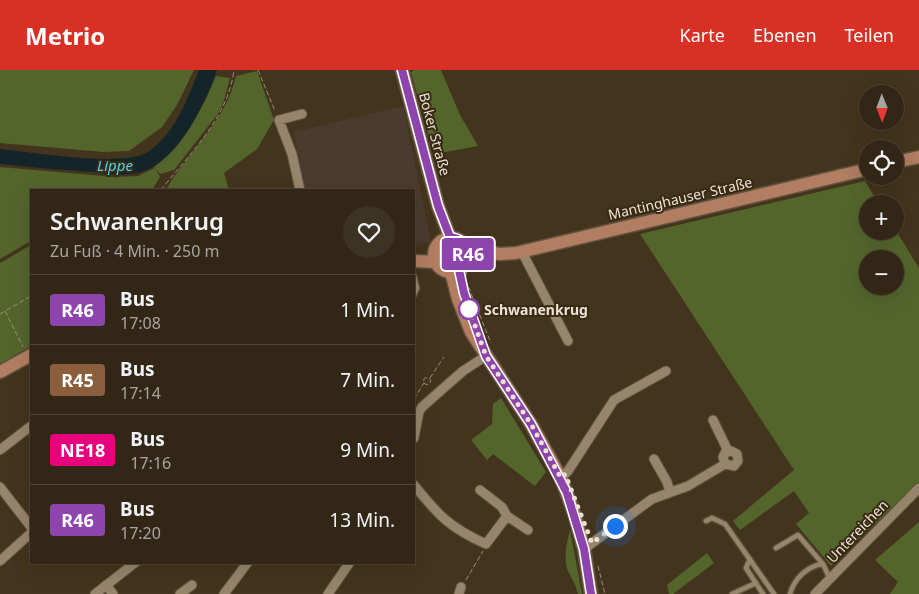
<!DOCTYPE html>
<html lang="de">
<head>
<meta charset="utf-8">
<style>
	:root { --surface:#322716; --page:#3d3323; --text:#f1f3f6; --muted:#a8a5a1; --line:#4d4435; --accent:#d93025 }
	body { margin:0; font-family:"Noto Sans",sans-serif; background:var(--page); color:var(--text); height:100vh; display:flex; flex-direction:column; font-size:19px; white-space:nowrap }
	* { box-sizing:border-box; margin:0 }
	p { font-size:16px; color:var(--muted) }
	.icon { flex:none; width:28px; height:28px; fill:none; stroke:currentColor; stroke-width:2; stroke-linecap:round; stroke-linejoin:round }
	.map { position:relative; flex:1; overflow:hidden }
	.sheet { position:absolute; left:30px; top:119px; width:385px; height:375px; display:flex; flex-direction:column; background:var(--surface); border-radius:0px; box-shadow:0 5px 20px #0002,0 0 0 1px var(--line) }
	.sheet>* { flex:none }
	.badge { padding:0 10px; border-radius:4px; font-size:18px; line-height:32px }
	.needle { width:32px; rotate:179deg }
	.buttons { position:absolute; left:859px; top:15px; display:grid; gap:10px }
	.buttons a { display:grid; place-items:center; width:45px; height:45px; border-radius:50%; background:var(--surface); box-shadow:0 5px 20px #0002,0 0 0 1px var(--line); font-size:25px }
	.you { position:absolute; width:25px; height:25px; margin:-12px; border:4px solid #fff; border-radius:50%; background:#1a73e8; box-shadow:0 0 0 8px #1a73e833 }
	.map>.badge { position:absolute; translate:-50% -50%; box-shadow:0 0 0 2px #fff }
	.round { display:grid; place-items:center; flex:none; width:52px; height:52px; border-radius:26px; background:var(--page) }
	.head { display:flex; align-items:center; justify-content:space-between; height:85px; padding:0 20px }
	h1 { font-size:24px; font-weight:600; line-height:38px }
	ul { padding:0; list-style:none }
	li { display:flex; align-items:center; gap:15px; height:70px; padding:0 20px; border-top:1px solid var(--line) }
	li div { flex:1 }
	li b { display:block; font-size:19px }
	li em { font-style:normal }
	li .badge { min-width:55px; font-weight:700; text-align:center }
	header { display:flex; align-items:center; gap:30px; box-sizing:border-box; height:70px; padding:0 25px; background:var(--accent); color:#fff }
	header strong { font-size:24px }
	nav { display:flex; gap:28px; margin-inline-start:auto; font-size:18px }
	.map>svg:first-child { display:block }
	.commercial { fill:#4a3b2e }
	.green { fill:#54652c; fill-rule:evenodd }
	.water { fill:#142529 }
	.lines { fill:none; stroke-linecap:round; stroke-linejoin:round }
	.lane-casing { stroke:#5f523e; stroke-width:7 }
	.street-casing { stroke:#5f523e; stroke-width:11 }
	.secondary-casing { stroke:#5f523e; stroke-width:15 }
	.path { stroke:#9a8e7c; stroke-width:1; stroke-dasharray:5 2.5; stroke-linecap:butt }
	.lane { stroke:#96846b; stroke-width:4.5 }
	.street { stroke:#96846b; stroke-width:9 }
	.secondary { stroke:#b27d60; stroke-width:12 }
	.line-casing { stroke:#fff; stroke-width:11 }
	.line { stroke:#8e44ad; stroke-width:8 }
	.walk { stroke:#ebe1d4; stroke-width:5; stroke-dasharray:0 9 }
	.stop-dot { fill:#fff; stroke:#8e44ad; stroke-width:2.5 }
	.labels { text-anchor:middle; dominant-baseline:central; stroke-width:4; stroke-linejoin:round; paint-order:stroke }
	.street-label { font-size:14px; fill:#ebe1d4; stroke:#382a13 }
	.stop-label { font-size:14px; font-weight:bold; fill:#ebe1d4; stroke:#382a13; text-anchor:start }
	.water-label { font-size:15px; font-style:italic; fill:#4ad4f0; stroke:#382a13 }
</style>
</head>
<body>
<header>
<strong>Metrio</strong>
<nav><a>Karte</a><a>Ebenen</a><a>Teilen</a></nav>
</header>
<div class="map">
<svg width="919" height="524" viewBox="0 0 919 524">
	<rect width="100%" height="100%" fill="#43341d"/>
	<!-- commercial -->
	<path class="commercial" d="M403,36L431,171L414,175V120H305L294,62Z"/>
	<!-- green -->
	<path class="green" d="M0,0H194L177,35L162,57L129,81L104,82L0,73Z
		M414,0H441L460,45L478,76L435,84L433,82L411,2Z
		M257,1L274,50L257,79L224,103L229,120H166C188,81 226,52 236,6Z
		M216,6L230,8L223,34L217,45L174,100L160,104L154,97C183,72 202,41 216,6Z
		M0,97L115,107L138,106L155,98L160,107L152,120H31V171L0,189Z
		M865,111L879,134H868V161H895V159L919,198V412L831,496L796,454L809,443L794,421L740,460L733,451L794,400L640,164ZM868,189H895V216H868Z
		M31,175V276L0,294V193Z
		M443 187a8 8 0 1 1 16 0a8 8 0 1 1-16 0Z
		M501,328L546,402L535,416L493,384L487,390L471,370L492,354L493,334Z
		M919,452V524H890L898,512L875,490Z
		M570,460L582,524H578C576,515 572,509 568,501C563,489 567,472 570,460Z
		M707,483L714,493L673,524H669L667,515Z"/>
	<!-- water -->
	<path class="water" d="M199,0H217C205,35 177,94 138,103C123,106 106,104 92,102C61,100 31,97 0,94V79C31,82 121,97 146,83C175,65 187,30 199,0Z"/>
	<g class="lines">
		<defs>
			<path id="lane" d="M414,206L417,218L414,225
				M706,451L712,448L725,454L774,524
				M776,478L798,465L823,494
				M750,489L746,498L763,524
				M732,524L756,513
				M790,524C794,509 807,496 823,494L830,509"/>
			<path id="street" d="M300,120L292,84L279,50L302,44
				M522,182L568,271
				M713,350L728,381
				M414,368L419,342L422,337L463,301L486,286
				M0,380L31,356
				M654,389L667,412L670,422
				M561,408L568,401L614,330L666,301
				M414,415C438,445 450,458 486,474L507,446L528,460
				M0,417L31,457
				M480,420L502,437L507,446
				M584,479L652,429L688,416L725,394L734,396L738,391L737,384L731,381L725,383L723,387L725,394
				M0,491L31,463
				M106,515L113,524
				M95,524L136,492
				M180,524L192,515
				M224,524L248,492
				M328,524L350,492
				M459,524L461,517
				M815,524L919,418"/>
			<path id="secondary" d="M402,0L438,136L450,167
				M895,92L919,87
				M434 185a17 17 0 1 1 34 0a17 17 0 1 1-34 0Z
				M468,179L500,184L516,183L868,99
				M414,191L436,192
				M451,202L458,229L471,262L531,354L561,408L574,443L584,479L591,524
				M0,302L31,285"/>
		</defs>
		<!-- lane casing -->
		<use href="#lane" class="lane-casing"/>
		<!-- street casing -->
		<use href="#street" class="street-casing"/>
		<!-- secondary casing -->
		<use href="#secondary" class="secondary-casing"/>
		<!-- path -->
		<path class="path" d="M258,0L275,41
			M161,120C190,83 228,48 234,0
			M476,192L474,197L466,202V211L491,273
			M5,241L23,277
			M0,244L31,226
			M423.5 311a3.5 3.5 0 1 1 7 0a3.5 3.5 0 1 1-7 0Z
			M430,308L444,287
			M414,329L424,313
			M598,496L605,524
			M466,510L483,481"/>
		<!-- lane -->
		<use href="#lane" class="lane"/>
		<!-- street -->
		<use href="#street" class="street"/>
		<!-- secondary -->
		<use href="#secondary" class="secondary"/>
	</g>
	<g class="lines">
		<defs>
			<path id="line" d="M402,0L438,136L450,167C463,169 470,177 468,190L459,200L464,223L486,286L531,354L567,423L584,479L591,524"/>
		</defs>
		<!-- line casing -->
		<use href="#line" class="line-casing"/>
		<!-- line -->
		<use href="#line" class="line"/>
		<!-- walk -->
		<path class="walk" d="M469,239L486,286L531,354L561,408L565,404L592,473L615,456"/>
	</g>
	<!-- markers -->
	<circle class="stop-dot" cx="469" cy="239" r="10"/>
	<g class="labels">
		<!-- street labels -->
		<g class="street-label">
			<text transform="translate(435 64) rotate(75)">Boker Straße</text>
			<text transform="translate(680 128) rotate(-13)">Mantinghauser Straße</text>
			<text transform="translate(857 461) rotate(-46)">Untereichen</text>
		</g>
		<!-- stop labels -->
		<g class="stop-label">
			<text x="484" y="239">Schwanenkrug</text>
		</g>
		<!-- water labels -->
		<g class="water-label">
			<text x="115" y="95">Lippe</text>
		</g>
	</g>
</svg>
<div class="buttons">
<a><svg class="needle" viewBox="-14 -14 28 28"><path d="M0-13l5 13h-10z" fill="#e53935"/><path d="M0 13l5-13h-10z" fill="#a8a5a1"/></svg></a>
<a><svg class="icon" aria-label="locate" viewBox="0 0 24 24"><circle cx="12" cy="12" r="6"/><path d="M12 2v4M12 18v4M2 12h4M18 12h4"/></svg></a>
<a>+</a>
<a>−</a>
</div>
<div class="you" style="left:615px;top:456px"></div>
<b class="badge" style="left:468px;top:184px;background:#8e44ad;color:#fff">R46</b>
<section class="sheet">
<div class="head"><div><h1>Schwanenkrug</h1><p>Zu Fuß · 4 Min. · 250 m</p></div><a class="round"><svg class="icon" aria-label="heart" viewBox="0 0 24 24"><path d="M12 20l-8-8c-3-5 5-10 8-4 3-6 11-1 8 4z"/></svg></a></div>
<ul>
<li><span class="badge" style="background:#8e44ad;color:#fff">R46</span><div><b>Bus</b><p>17:08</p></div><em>1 Min.</em></li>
<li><span class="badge" style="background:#8b5e3c;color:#fff">R45</span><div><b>Bus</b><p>17:14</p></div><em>7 Min.</em></li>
<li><span class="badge" style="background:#e6007e;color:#fff">NE18</span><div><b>Bus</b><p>17:16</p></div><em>9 Min.</em></li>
<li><span class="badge" style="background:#8e44ad;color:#fff">R46</span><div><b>Bus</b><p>17:20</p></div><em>13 Min.</em></li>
</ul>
</section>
</div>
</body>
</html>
